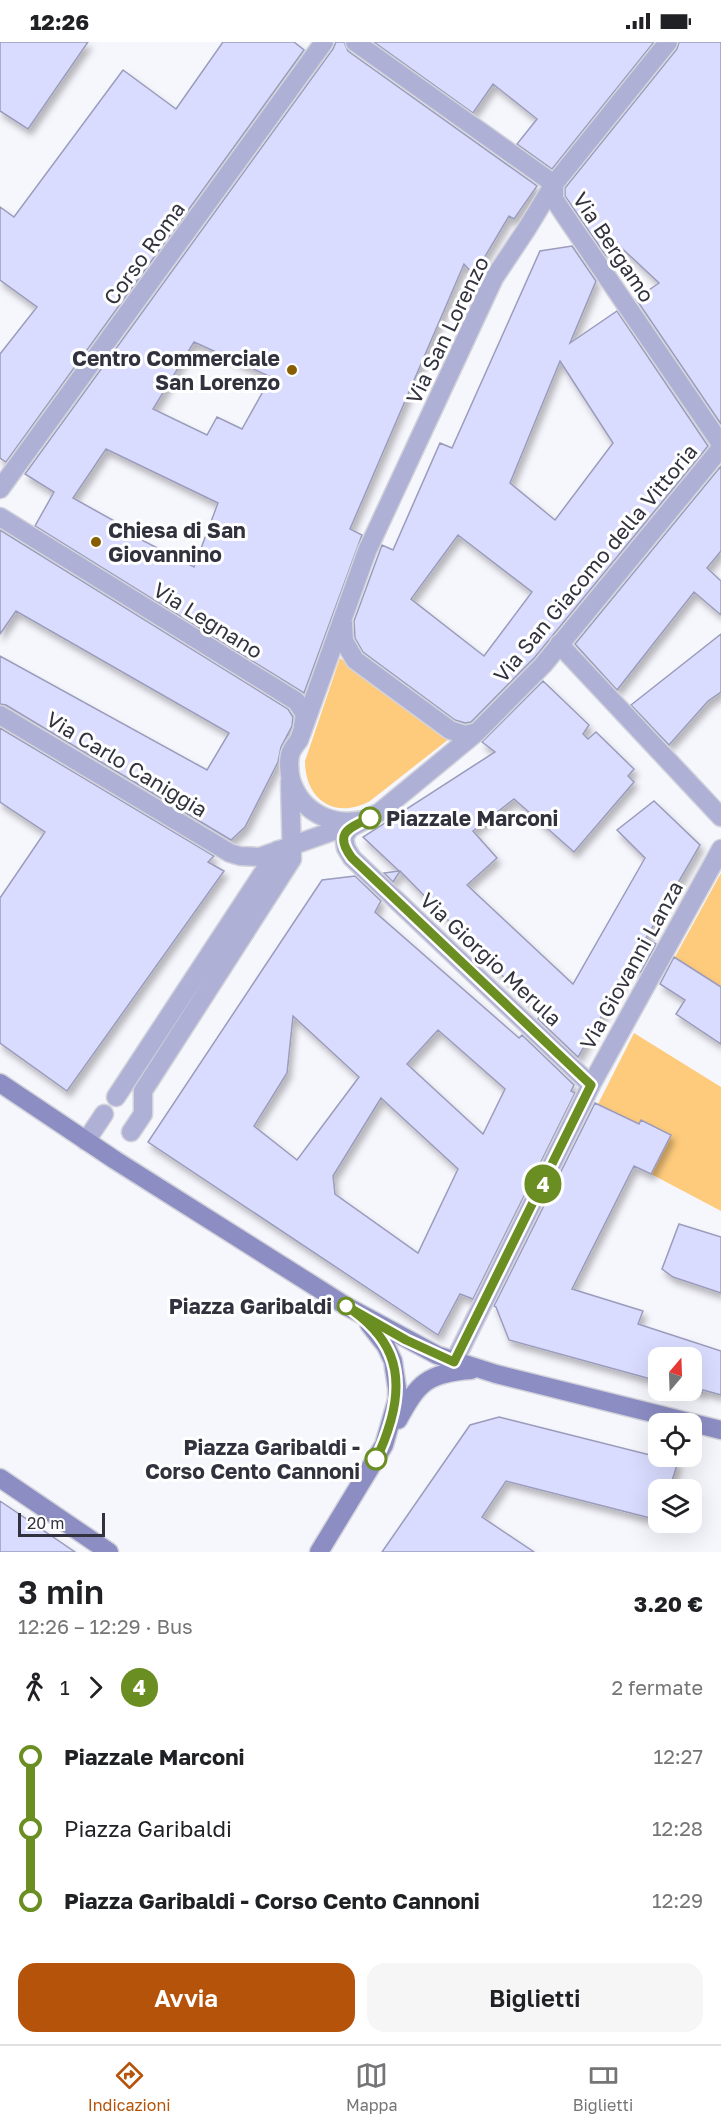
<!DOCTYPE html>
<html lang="it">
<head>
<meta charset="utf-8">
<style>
	:root { --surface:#fff; --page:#f6f6f6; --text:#202124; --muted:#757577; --line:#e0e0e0; --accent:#b45309 }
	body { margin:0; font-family:"Golos Text",sans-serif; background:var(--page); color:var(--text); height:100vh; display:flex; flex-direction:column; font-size:22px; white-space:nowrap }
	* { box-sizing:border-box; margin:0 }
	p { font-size:20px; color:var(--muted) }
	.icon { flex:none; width:33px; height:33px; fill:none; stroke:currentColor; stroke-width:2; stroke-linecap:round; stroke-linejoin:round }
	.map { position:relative; height:1510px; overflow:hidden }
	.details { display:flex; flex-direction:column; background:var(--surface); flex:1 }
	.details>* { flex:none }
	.badge { padding:0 12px; border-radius:20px; font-size:21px; line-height:39px }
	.needle { width:39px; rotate:19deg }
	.fabs { position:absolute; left:648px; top:1305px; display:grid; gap:12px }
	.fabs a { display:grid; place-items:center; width:54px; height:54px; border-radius:12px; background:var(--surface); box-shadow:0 6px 24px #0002; font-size:30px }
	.scale { position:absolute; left:18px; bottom:15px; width:87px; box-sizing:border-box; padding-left:6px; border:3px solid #32323f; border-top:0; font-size:16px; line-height:21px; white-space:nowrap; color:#32323f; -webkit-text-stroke:4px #fff; paint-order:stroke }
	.map>.badge { position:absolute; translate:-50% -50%; box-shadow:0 0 0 3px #fff }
	.legs { display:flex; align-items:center; gap:9px; height:66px; padding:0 18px; font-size:20px }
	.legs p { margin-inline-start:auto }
	.headline { display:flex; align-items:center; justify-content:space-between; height:102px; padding:0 18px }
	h1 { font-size:33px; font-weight:600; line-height:45px }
	.primary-button { display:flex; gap:12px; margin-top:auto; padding:12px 18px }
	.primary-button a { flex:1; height:69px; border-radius:18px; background:var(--accent); color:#fff; font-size:24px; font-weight:600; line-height:69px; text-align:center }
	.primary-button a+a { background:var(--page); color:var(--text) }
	ul { padding:0 18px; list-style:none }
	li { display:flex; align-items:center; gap:21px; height:72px; font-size:22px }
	li i { display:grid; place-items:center; width:9px; height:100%; margin:0 8px; background:currentColor }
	li i::after { content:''; width:15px; height:15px; margin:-8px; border:4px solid; border-radius:50%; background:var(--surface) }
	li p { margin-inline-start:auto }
	li:first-child i { background:linear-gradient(#0000 50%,currentColor 0) }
	li:last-child i { background:linear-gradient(currentColor 50%,#0000 0) }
	.status { display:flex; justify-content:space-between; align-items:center; height:42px; padding:0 30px; background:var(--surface); direction:ltr }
	.status svg { height:16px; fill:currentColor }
	.dock { display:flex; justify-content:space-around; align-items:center; height:84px; border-top:2px solid var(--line); background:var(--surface); font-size:16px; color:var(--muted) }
	.dock a { display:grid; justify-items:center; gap:3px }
	.dock .current { color:var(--accent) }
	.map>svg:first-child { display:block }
	.green { fill:#fecb7c }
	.building { fill:#dadcff; stroke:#9b9cbb; stroke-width:1.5; fill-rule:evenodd; filter:url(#shadow) }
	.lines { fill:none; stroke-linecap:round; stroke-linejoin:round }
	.street-casing { stroke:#d3d3db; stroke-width:21 }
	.secondary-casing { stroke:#d3d3db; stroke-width:21 }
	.street { stroke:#aeb0d6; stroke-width:18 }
	.secondary { stroke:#8c8dc3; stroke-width:18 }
	.line-1-casing { stroke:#fff; stroke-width:14 }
	.line-1 { stroke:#6b8e23; stroke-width:9 }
	.poi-dot { fill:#895e00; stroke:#fff; stroke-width:2 }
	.stop-1-dot { fill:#fff; stroke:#6b8e23; stroke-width:3 }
	.labels { text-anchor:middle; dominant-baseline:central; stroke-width:6; stroke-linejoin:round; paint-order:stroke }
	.street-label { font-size:21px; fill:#32323f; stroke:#fff }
	.poi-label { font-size:21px; font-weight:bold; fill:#32323f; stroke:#fff; text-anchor:end }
	.stop-label { font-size:21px; font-weight:bold; fill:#32323f; stroke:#fff; text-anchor:end }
</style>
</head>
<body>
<div class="status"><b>12:26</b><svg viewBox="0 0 49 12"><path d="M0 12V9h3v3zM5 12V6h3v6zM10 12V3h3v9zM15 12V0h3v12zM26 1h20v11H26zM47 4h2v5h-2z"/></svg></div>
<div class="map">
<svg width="721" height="1510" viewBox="0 0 721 1510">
	<defs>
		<filter id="shadow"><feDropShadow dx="3.5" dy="6" stdDeviation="3" flood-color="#0004"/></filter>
	</defs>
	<rect width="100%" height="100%" fill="#f6f6fd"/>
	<!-- green -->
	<path class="green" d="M340,616L449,697L370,759C335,778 305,758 305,719Z
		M721,831V945L675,915Z
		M634,991L721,1045V1169L651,1132L639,1082L598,1062Z"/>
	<!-- building -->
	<path class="building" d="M0,0H88L28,87L0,69Z
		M223,0H294L304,8L6,420L0,416V312L37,265L0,238V165L14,175L123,28L176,67Z
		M336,0H344L348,9L537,144L514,177L509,174L474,233L464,222L350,487L362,493L304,651L35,484L54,450L25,432L333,7ZM194,300L271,335L242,387L217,375L207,393L153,367ZM106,407L218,461L194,525L132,493L134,490L73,456Z
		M374,0H654L552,127L517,102L537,77L493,42L473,71Z
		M679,0H721V382L636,257L659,241L613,198L606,214L565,154V146L677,7Z
		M572,204L596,239L570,301L617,269L708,404L535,615L471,680L465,681L455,678L363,610L355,596L354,579L382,503L393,508L440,401L452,406L540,209ZM560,319L613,401L555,478L510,441ZM458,493L532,550L484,614L411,557Z
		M721,424V509L707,526L721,539V573L694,550L617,648L575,602Z
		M0,488L288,667L293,675L292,684L281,705L278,720L245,785L231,798L6,663L0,662V614L207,728L229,691L16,569L0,592Z
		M721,592V650L708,659L669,703L631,663Z
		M543,639L589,683L583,692L588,697L596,690L634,727L628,734L634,740L574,810L514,757L473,789L497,816L467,843L573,942L645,816L617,788L654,759L700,803L646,896L656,902L641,930L631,923L578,1015L538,977L541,973L400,829L393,840L384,831L399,829L363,795L495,710L482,700Z
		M0,686L214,814L208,820L224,829L67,1049L0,1001V856L45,790L0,760Z
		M355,834L381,859L375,870L519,996L522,993L574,1043L571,1049L575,1051L473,1257L460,1252L438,1293L148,1100L322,838ZM293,974L359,1035L297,1118L254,1084L287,1031ZM438,988L505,1047L483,1092L407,1022ZM381,1056L458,1127L418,1211L335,1152L333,1134Z
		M674,915L721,945V1002L676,972L685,958L660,942Z
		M595,1061L639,1082L641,1078L671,1093L651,1132L634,1124L572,1247L643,1269L638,1282L721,1309V1353L703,1348L702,1351L692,1348V1316H658V1339L509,1298L496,1265L494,1264Z
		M679,1182L721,1195V1251L673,1235L662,1227Z
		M499,1375L678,1420L669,1448H658V1478L506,1439L482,1475L534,1510H382L470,1383Z
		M0,1459L75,1510H0Z"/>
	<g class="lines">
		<defs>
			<path id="street" d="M355,0L554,142V157L566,175L721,402
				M0,447L324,0
				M0,475L296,659L305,672L303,684
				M343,581L344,599L355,618L450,688L465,693L477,690
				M559,602L721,775
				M0,673L230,811L240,814L260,815L350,783
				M371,776C337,787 302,773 291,738C289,730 288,717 291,710C293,705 297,701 299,698L367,509L494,236L526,188L554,142L668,0
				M591,1043L352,816L346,806L344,795L350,786L380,770L477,690L543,623L721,406
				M116,1055L278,808
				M131,1090L143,1072V1049L292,817L290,740
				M86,1099L104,1072
				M454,1320L591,1043L721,807"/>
			<path id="secondary" d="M0,1041L115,1118L346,1264L437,1313L496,1332L721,1388
				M398,1378C418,1341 427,1331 471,1328
				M0,1436L109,1510
				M319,1510L384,1403L397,1358V1346L393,1319L386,1304L369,1282"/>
		</defs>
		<!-- street casing -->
		<use href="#street" class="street-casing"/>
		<!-- secondary casing -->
		<use href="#secondary" class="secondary-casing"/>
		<!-- street -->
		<use href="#street" class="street"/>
		<!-- secondary -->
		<use href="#secondary" class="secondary"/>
	</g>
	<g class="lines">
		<defs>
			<path id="line-1" d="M370,776C349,786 333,791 352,816L591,1043L454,1320L406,1298L346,1264C390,1293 405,1327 391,1378C387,1392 383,1404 376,1417"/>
		</defs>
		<!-- line-1 casing -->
		<use href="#line-1" class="line-1-casing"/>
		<!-- line-1 -->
		<use href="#line-1" class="line-1"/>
	</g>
	<!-- markers -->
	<g class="poi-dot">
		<circle cx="292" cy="328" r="6"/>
		<circle cx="96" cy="500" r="6"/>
	</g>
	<g class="stop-1-dot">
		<circle cx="370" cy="776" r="10"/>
		<circle cx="346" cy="1264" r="8"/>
		<circle cx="376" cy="1417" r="10"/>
	</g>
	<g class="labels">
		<!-- street labels -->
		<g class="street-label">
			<text transform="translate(614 205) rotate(56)">Via Bergamo</text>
			<text transform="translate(144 211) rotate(-54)">Corso Roma</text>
			<text transform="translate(447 288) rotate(-64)">Via San Lorenzo</text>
			<text transform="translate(595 521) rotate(-50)">Via San Giacomo della Vittoria</text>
			<text transform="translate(208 578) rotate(32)">Via Legnano</text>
			<text transform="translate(127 722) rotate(31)">Via Carlo Caniggia</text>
			<text transform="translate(491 917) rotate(43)">Via Giorgio Merula</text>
			<text transform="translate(631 923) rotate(-61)">Via Giovanni Lanza</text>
		</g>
		<!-- poi labels -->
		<g class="poi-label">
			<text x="280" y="316">Centro Commerciale<tspan x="280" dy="24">San Lorenzo</tspan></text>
			<text x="108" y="488" text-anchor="start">Chiesa di San<tspan x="108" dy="24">Giovannino</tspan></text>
		</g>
		<!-- stop labels -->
		<g class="stop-label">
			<text x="386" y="776" text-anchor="start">Piazzale Marconi</text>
			<text x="332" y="1264">Piazza Garibaldi</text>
			<text x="360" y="1405">Piazza Garibaldi -<tspan x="360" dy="24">Corso Cento Cannoni</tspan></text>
		</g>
	</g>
</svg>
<div class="fabs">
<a><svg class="needle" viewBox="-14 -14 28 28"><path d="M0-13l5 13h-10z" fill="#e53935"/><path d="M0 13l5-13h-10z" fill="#757577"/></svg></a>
<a><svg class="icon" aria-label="locate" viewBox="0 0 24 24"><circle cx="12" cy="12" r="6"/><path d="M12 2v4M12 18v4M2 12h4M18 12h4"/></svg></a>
<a><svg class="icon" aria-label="layers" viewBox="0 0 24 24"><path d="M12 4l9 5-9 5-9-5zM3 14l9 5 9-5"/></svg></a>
</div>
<div class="scale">20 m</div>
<b class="badge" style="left:543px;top:1142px;background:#6b8e23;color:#fff">4</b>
</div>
<section class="details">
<div class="headline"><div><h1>3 min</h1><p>12:26 – 12:29 · Bus</p></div><b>3.20 €</b></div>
<div class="legs"><svg class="icon" aria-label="walk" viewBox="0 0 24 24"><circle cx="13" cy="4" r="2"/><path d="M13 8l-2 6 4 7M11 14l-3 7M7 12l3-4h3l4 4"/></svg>1<svg class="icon" aria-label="forward" viewBox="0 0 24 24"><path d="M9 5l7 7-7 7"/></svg><b class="badge" style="background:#6b8e23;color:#fff">4</b><p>2 fermate</p></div>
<ul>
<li><i style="color:#6b8e23"></i><b>Piazzale Marconi</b><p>12:27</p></li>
<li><i style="color:#6b8e23"></i><span>Piazza Garibaldi</span><p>12:28</p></li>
<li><i style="color:#6b8e23"></i><b>Piazza Garibaldi - Corso Cento Cannoni</b><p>12:29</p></li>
</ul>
<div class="primary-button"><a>Avvia</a><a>Biglietti</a></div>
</section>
<nav class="dock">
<a class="current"><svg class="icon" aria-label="directions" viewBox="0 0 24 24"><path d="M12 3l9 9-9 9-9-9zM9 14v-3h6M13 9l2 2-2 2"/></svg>Indicazioni</a>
<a><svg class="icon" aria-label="map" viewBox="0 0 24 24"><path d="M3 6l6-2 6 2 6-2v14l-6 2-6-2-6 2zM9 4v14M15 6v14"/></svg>Mappa</a>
<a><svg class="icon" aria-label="tickets" viewBox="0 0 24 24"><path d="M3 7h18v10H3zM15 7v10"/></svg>Biglietti</a>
</nav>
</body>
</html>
